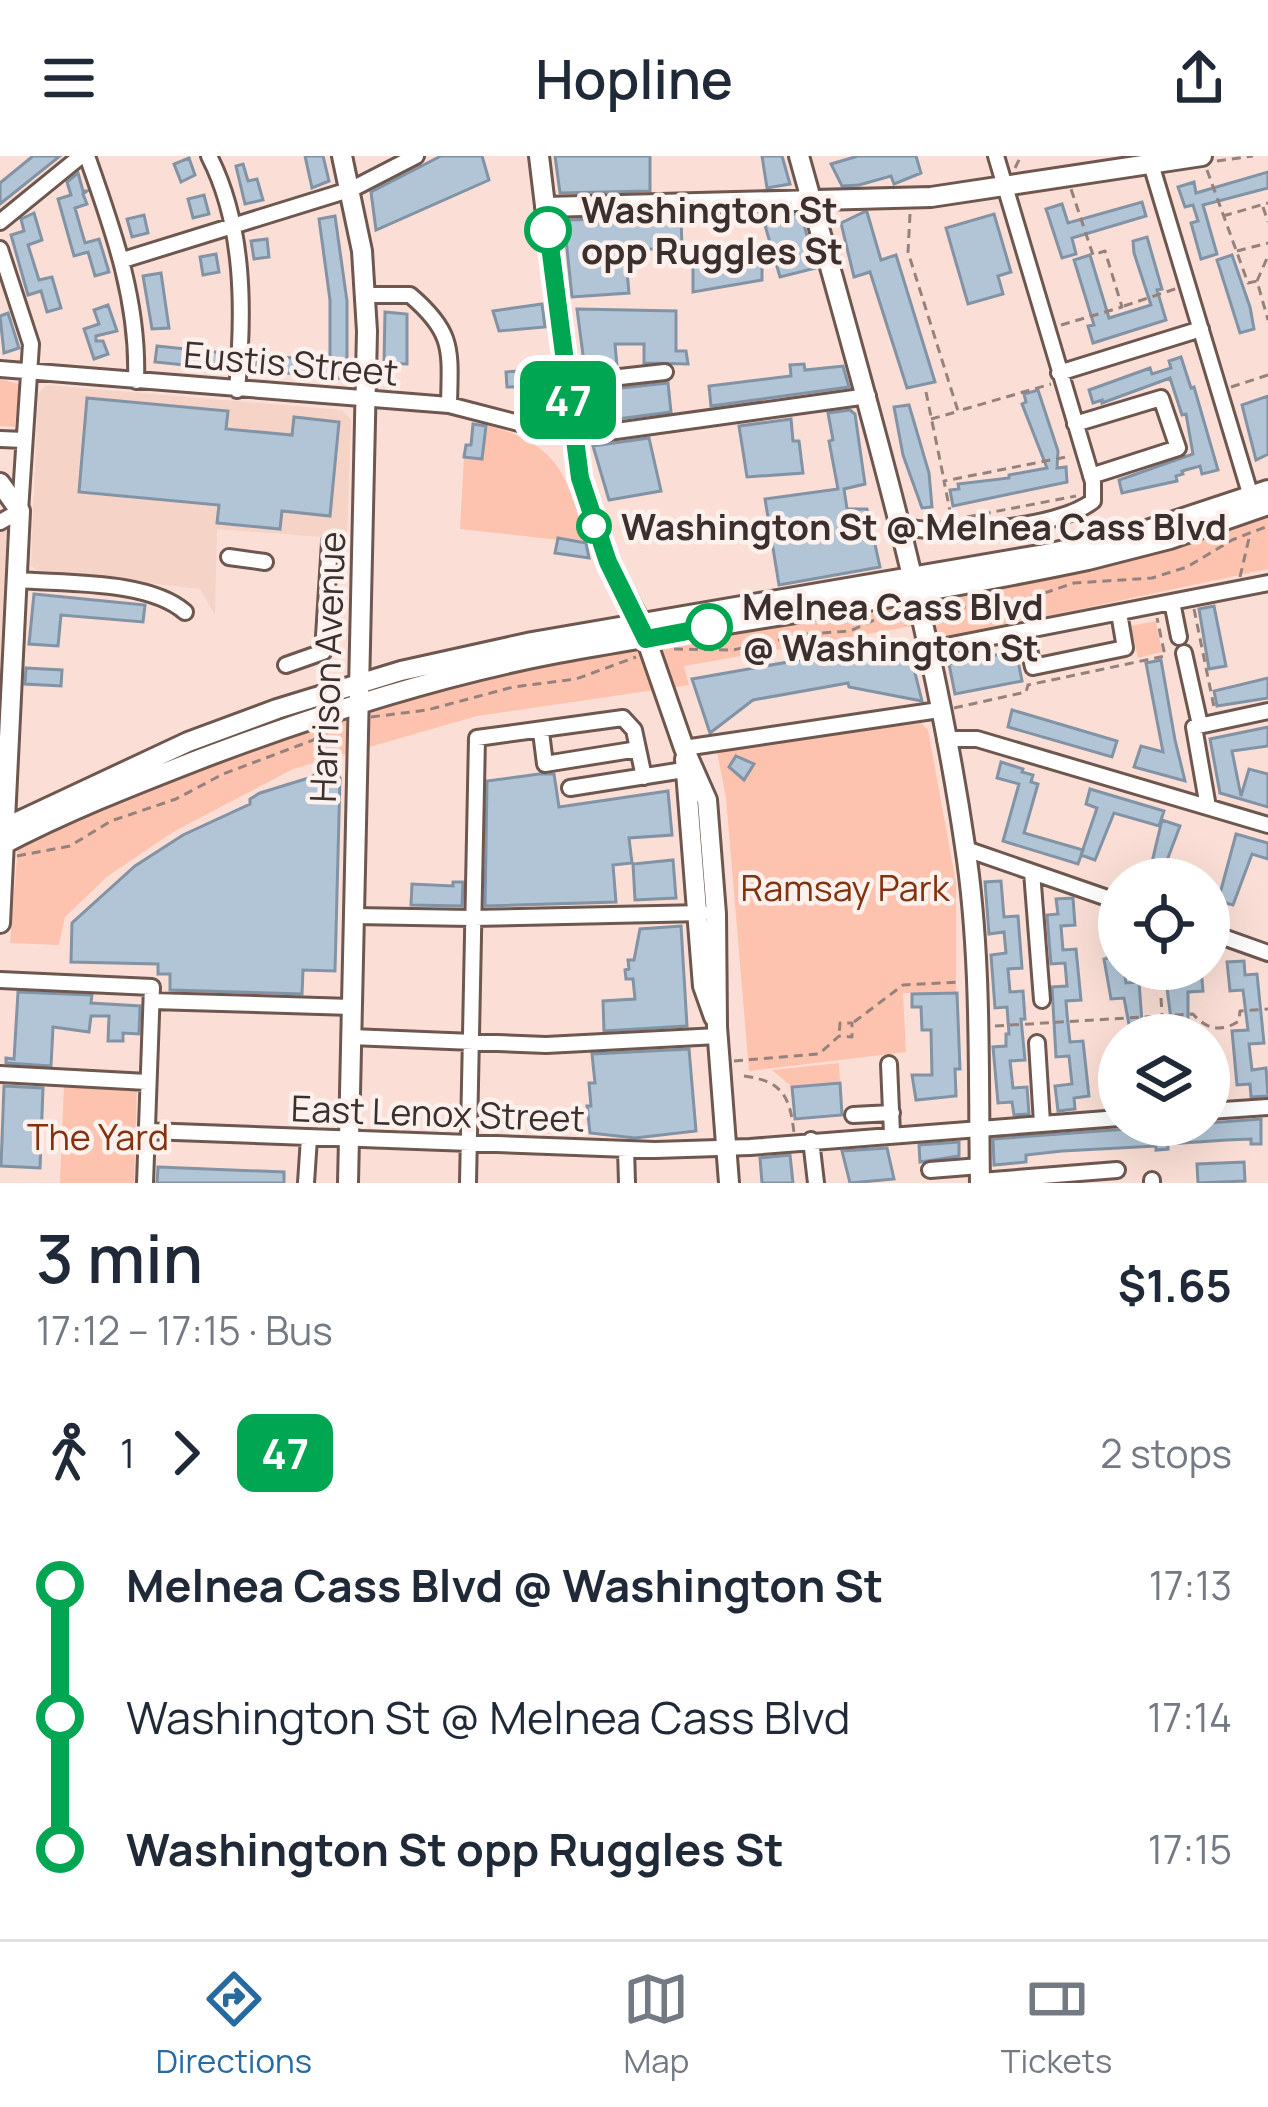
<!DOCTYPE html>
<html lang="en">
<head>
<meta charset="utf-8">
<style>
	:root { --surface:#fff; --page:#f6f6f7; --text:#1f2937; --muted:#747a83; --line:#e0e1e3; --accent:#276a9f }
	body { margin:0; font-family:Manrope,sans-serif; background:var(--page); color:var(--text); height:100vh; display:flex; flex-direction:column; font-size:45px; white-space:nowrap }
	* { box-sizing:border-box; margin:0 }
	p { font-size:39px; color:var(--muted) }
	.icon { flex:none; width:66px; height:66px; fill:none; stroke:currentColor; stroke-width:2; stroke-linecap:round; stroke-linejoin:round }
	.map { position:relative; height:1027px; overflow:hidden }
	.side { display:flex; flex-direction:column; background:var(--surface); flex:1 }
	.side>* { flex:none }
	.badge { padding:0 24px; border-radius:18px; font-size:42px; line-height:78px }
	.controls { position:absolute; left:1098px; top:702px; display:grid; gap:24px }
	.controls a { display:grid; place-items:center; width:132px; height:132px; border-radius:50%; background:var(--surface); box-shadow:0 12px 48px #0002; font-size:60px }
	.map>.badge { position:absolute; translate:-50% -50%; box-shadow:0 0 0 6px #fff }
	.legs { display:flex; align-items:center; gap:18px; height:132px; padding:0 36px; font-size:39px }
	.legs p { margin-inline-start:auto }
	.summary { display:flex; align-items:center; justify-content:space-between; height:204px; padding:0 36px }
	h1 { font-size:66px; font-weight:600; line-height:90px }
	ul { padding:0 36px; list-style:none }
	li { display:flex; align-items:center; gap:42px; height:132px; font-size:45px }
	li i { display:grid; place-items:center; width:18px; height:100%; margin:0 15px; background:currentColor }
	li i::after { content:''; width:30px; height:30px; margin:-15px; border:9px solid; border-radius:50%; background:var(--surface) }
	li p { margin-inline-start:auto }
	li:first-child i { background:linear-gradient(#0000 50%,currentColor 0) }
	li:last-child i { background:linear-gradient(currentColor 50%,#0000 0) }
	header { display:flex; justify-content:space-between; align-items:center; height:156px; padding:0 36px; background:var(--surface); font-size:54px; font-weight:600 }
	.tabs { display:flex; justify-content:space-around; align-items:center; height:168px; border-top:3px solid var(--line); background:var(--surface); font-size:33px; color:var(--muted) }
	.tabs a { display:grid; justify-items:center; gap:6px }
	.tabs .selected { color:var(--accent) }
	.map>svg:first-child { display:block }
	.built { fill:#f5d3c6 }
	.green { fill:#fdc3ae }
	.building { fill:#b1c5d6; stroke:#8193a4; stroke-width:3 }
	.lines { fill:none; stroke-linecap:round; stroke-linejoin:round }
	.minor-casing { stroke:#6d574e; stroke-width:20 }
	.major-casing { stroke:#6d574e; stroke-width:24 }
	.path { stroke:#95827c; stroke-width:3; stroke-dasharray:9 6; stroke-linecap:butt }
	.minor { stroke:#fff; stroke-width:14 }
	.major { stroke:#fff; stroke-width:18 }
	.line-1-casing { stroke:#fff; stroke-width:27 }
	.line-1 { stroke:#00a651; stroke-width:18 }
	.stop-1-dot { fill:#fff; stroke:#00a651; stroke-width:6 }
	.labels { text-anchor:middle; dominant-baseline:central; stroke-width:9; stroke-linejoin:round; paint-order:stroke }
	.stop-label { font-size:36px; font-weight:bold; fill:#3b302d; stroke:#fcf1ed; text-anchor:start }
	.street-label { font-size:36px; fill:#3b302d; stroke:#fcf1ed }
	.park-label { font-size:36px; fill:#83320e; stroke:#fcf1ed }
</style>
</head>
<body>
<header><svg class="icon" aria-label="menu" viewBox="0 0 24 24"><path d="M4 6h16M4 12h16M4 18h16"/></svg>Hopline<svg class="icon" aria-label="share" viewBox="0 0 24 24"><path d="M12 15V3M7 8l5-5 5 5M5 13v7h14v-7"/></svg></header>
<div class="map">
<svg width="1268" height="1027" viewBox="0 0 1268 1027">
	<rect width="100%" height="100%" fill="#fbdfd6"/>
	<!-- built -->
	<path class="built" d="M46,229L342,254L351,264L347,383L217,373L215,459L200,433L36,414L31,409L38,238Z
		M8,373L10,383L0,556V377Z"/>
	<!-- green -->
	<path class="green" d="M0,223L19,228L15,271L0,270Z
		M488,269C563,291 566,319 586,387L460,373L464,301L482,303Z
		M1268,359V413L916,488L913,470L684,510L689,529L477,560L293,613L173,676L108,720L65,761L59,789L10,787L18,689L171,624L384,547L521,512L1180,389Z
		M1156,465L1162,496L1138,502L1131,470Z
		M921,567L928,574L956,727V836L903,837L906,896L749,915L726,642L717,596Z
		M839,907L840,927L792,931L772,914Z
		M64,929L137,933L134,1027H60Z"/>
	<!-- building -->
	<path class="building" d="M33,0H60L0,48V27Z
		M305,0H323L329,25L312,32Z
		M441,0H482L489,24L376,74L371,36Z
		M555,0H650V35L560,37Z
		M762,0H782L790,28L767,32Z
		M858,0H916L921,17L894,28L891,20L859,29L842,30L831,8Z
		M189,2L195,19L181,26L174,8Z
		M243,8L248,25L257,23L263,44L245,48L236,10Z
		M1268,16V32L1203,49L1217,98L1201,103L1191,67L1198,65L1193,49L1185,51L1178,31L1194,26L1196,37Z
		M78,17L83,35H87L83,38L87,48L75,52L85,87L99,83L109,116L95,120L88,96L74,100L58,43L71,39L67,26Z
		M204,39L209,58L193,62L188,43Z
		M1142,46L1146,60L1072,82L1076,98L1062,102L1046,53L1062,48L1068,67Z
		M864,56H867L881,104L896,99L935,226L907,232L870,116L854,121L841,67Z
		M34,57L42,84L28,89L39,124L52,121L61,152L47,156L41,135L28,139L11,79L24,75L21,63Z
		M801,58L816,112L780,121L762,59Z
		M994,58L1011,116L998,120L1003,138L968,148L946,72Z
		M144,59L148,77L132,81L127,63Z
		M335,60L347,145V223L256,214L257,199L330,205V144L319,63Z
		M681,61L682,92L625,94L629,137L572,141L564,64Z
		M1147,81L1162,133L1157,134L1166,164L1093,187L1088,170L1094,169L1074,104L1090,99L1109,162L1151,149L1134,97L1133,85Z
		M267,83L269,101L254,103L251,85Z
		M693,95H762V124L693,136Z
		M216,98L219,116L203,119L200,101Z
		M1232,99L1250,151L1254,173L1240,177L1217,104Z
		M161,117L169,172L152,173L143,120Z
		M542,148L545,171L499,175L493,155Z
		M108,149L117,175L96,180V185H103L108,198L94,203L84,173L99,168L94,154Z
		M577,153L676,155V195H686L688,208L644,207V188H615L617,210L585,214Z
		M385,156L407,158V208L384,207Z
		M8,157L19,192L4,197L0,160Z
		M157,190L225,197L224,213L155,206Z
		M1181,201L1191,232L1194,231L1218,314L1202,318L1200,310L1182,315L1183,318L1176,320L1177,325L1122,337L1119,324L1193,298L1186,258L1182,259L1170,222L1102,247V244L1093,247L1089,234L1150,212L1152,218L1171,212L1169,205Z
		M804,208L805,214L843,210L849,231L711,250L709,230L791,220L790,209Z
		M549,213L551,251L519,254L516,231H507L506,216Z
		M668,227L671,256L587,267L584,236Z
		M1038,234L1058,295L1057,312L1066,311L1067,326L953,350L950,334L959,333L958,328L1009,322V319L1047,312L1022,248L1026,246L1024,238Z
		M1268,240V298L1256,304L1242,249Z
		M87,242L228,255L226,273L292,279L294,261L339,266L330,360L282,355L280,373L217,367L219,349L79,336Z
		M909,249L929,317L932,351L922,352L903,299L894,251Z
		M850,254L855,258L865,328L844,333L847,353H867L880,411L779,429L765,343L838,333L829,285L833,284L828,257Z
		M791,263L793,285H799L803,317L747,321L739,270Z
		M473,268L486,270L482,303L464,301L466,289H471Z
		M649,282L661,335L609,344L593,290Z
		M558,382L586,387L589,402L555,397Z
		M34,438L145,449L143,466L61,459L58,490L29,488Z
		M1214,450L1226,510L1209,513L1199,453Z
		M907,485L922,545L849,531L848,527L753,544L710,577L692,523Z
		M1016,495L1022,525L955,538L949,508Z
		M1161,504L1175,584L1185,625L1134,611L1141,590L1163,596L1146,507Z
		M26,512L62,514L61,530L25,528Z
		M1268,522V542L1217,550L1214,535Z
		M1012,554L1117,585L1112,601L1008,571Z
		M1268,571V590L1232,595L1241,640L1249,613L1268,618V651L1220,637L1210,583Z
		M736,600L754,608L744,624L729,611Z
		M1001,606L1023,613L1022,616L1033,619L1031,626L1038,628L1024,677L1083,694L1078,708L1003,685L1019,628L997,622Z
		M321,611H333L340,622L335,815L303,814L302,838L170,834V818H158V808L71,806L72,767L135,710L183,679L250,648V643L260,637L312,621Z
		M539,618H554L559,651L668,635L672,679L629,682L632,707L613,709L616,746L485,750L487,625Z
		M1090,633L1164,655L1159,670L1114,657L1095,704L1081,699L1097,652L1086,648Z
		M1162,664L1180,670L1160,723H1148Z
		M1236,678L1268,687V703L1252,698L1233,749L1218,745Z
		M673,704L676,742L635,744L633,708Z
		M1001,725L1004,761L1018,760L1022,812L1008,813L1010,836L1023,835L1025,863H1021L1025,904L1010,905L1013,932L1027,931L1029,958L1014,959L1012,946L998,947L993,891L1006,890V878H1009L1007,851L995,852L991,799L1006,797L1004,776L989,778L985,726Z
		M453,726H463L462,750L411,749L412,728L453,730Z
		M1073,742L1075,769L1061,770L1063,794L1076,793L1081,844L1066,845L1067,858L1070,886L1083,885L1089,940L1074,942L1075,953L1058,955L1055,930L1072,928L1069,900L1056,901L1052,831L1067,830L1065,807L1051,808L1047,759L1058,758L1056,743Z
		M681,770L687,870L604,875L603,845L635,843L633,823H626L625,814L629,813L628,804H634L640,773Z
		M1119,791V813H1124L1126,827L1139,826L1143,879H1131L1124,842L1111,843L1104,803L1108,802L1107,792Z
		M1244,805L1245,819L1257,818L1264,887L1249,888L1252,914L1266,912L1268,940L1251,941L1250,928L1237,929L1232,875L1248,874L1243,834L1230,835L1227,806Z
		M1185,813H1201L1203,835L1188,836V879H1173L1166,824L1185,822Z
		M18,836L92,839L91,847L140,850L139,878L123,877V885H108L109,860H91L89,876L53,871L51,910L6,907V902L14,903Z
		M957,837L960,913H955L956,940L916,944L912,919H932L931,874H922L921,851H912V838Z
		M689,893L696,975L635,982L590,977L587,950H591L589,927H595L592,898Z
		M840,927L842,959L795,963L792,931Z
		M4,930L43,932L40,1012L1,1010Z
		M1261,963V988H1251V983L1227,984L1168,988V993L1156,994V990L1062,995L1026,999V1006L994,1009L993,983Z
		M959,986V1000L920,1006L919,989Z
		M887,992L894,1023L850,1027L842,995Z
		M790,999L793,1027H762L760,1002Z
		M1244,1006L1245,1025L1198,1027L1197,1008Z
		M158,1011L284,1016V1027H157Z"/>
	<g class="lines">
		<defs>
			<path id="minor" d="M87,0C113,74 139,145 136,225
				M209,0C245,70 244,157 237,234
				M1151,8L1252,344
				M0,66L81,0
				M0,93L31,188L20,355L0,366
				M123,104L352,33L416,0
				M367,139H410C455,177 450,195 449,249
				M0,213L449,249L573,281L868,240
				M1059,217L1201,173
				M566,227L665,216
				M1075,268L1161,242L1178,292L1091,320
				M0,283L24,284
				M898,369C940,382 1058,373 1093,345V326L996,0
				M229,401L265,406
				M18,424C66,428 149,424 185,456
				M1172,446L1179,481
				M1025,475L1033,511L1125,492L1119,457
				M926,494L1268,427
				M1184,497L1200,569
				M286,509L323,496L330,386
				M541,576L545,608L638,593
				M945,583H977L1268,669
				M684,592L939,554
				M570,632L690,613
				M1208,651L1194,571L1268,555
				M966,693L1119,746
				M1032,716L1042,844
				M354,760L472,762L703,757
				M1209,776L1268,797
				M0,824L152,831L145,1027
				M152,845L352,851
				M351,881L546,889L718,880
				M1037,887L1042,967
				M889,908L892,978
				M0,918L147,926
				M1209,955L1268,951
				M853,959L892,957
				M148,975L655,994L750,991L1119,962
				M811,984L816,1027
				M626,993L627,1027
				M930,1014L980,1010
				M1152,1024V1027
				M980,1025L1117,1014
				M306,1027L309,982
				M468,1027L477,582L623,562L634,574L644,621"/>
			<path id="major" d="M342,0L362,95L367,175L348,1027
				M539,0L573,281L585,342L608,406L641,468L684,592L707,644L716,758L717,871L729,1027
				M799,0C862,227 931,457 965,690C982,801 978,916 980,1027
				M545,51L931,41L1202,0
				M0,327L20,355L0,767
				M685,603L703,830L714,861
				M0,674L188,586L277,553L401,515L532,486L1051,397L1132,379L1268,334
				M0,690C64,656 133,629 200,603C316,559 436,520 558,497C734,465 912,441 1088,404L1170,383L1268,349"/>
		</defs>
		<!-- minor casing -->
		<use href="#minor" class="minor-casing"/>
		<!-- major casing -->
		<use href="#major" class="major-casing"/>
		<!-- path -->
		<path class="path" d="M1217,5L1253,0
			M1015,12L1021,0
			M1207,14L1248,127L1257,125L1268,164
			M1263,51L1268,66
			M910,58L908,96L958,255L1051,228
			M1223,60L1268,47
			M1237,95L1268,87
			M1257,125L1268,100
			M1124,150L1178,132
			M1061,169L1122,151L1105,95L1093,99L1071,33
			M1231,231L1268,219
			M926,236L944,324
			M931,263L956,256
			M951,360L944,325L1071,300
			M967,361L1076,340
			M1240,421L1250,378
			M942,447L974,453L1003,451L1074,427L1152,422L1187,411L1232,384L1268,370
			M1194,453L1215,556
			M674,493L733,494L806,478L850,475L892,456
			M954,552L1026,536L1028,529L1165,500L1157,462
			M371,561L427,554L513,531L576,523L636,501
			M17,700L70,690L111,665L176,643L223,618L316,583L333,572
			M1161,842L1162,858
			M1153,862L1155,876
			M854,866L903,829L961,826
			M995,870L1193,858C1206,873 1221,877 1239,865L1240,855L1268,853
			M734,905L819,898L839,880L852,881V867H840L839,880
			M744,920C783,925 790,941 794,977"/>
		<!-- minor -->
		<use href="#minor" class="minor"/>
		<!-- major -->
		<use href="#major" class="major"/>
	</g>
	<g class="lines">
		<defs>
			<path id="line-1" d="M548,74L580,322L608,406L646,483L709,471"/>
		</defs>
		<!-- line-1 casing -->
		<use href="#line-1" class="line-1-casing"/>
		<!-- line-1 -->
		<use href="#line-1" class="line-1"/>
	</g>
	<!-- markers -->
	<g class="stop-1-dot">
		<circle cx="548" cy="74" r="21"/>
		<circle cx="594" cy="370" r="15"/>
		<circle cx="709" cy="471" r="21"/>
	</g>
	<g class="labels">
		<!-- stop labels -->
		<g class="stop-label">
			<text x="581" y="53">Washington St<tspan x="581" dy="41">opp Ruggles St</tspan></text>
			<text x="621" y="370">Washington St @ Melnea Cass Blvd</text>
			<text x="742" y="450">Melnea Cass Blvd<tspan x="742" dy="41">@ Washington St</tspan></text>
		</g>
		<!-- street labels -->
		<g class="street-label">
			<text transform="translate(291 207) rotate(5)">Eustis Street</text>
			<text transform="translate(327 511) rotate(-88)">Harrison Avenue</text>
			<text transform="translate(438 957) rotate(2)">East Lenox Street</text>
		</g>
		<!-- park labels -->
		<g class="park-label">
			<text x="845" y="731">Ramsay Park</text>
			<text x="98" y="980">The Yard</text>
		</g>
	</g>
</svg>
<div class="controls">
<a><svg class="icon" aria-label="locate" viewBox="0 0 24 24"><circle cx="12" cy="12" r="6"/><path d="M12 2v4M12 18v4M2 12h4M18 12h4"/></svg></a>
<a><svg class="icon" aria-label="layers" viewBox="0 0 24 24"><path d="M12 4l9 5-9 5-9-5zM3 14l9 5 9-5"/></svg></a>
</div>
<b class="badge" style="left:568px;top:244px;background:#00a651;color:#fff">47</b>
</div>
<section class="side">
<div class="summary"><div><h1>3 min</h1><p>17:12 – 17:15 · Bus</p></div><b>$1.65</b></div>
<div class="legs"><svg class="icon" aria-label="walk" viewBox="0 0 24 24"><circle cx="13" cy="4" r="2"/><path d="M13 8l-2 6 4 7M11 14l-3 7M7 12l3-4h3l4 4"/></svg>1<svg class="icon" aria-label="forward" viewBox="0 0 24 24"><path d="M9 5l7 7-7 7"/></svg><b class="badge" style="background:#00a651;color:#fff">47</b><p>2 stops</p></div>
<ul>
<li><i style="color:#00a651"></i><b>Melnea Cass Blvd @ Washington St</b><p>17:13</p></li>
<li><i style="color:#00a651"></i><span>Washington St @ Melnea Cass Blvd</span><p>17:14</p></li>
<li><i style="color:#00a651"></i><b>Washington St opp Ruggles St</b><p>17:15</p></li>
</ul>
</section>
<nav class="tabs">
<a class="selected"><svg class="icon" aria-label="directions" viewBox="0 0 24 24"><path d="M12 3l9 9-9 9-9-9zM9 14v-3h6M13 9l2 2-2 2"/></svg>Directions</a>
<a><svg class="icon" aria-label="map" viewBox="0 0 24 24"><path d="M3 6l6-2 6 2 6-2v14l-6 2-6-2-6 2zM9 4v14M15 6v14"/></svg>Map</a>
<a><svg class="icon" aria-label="tickets" viewBox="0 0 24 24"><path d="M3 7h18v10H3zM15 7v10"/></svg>Tickets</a>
</nav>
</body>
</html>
